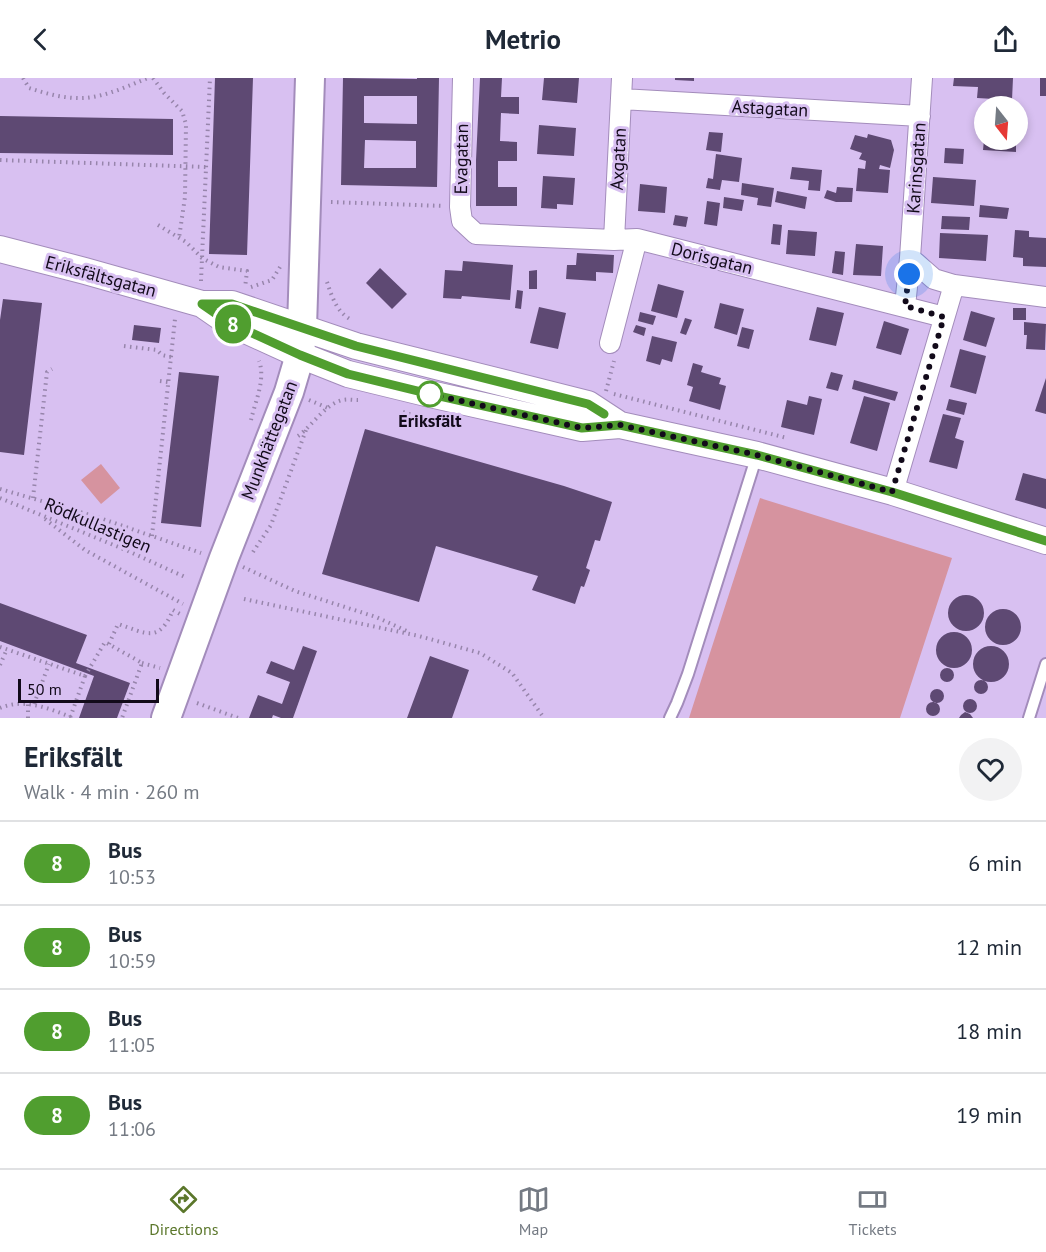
<!DOCTYPE html>
<html lang="en">
<head>
<meta charset="utf-8">
<style>
	:root { --surface:#fff; --page:#f2f2f3; --text:#1f2937; --muted:#747a83; --line:#e0e1e3; --accent:#5b772b }
	body { margin:0; font-family:"PT Sans",sans-serif; background:var(--page); color:var(--text); height:100vh; display:flex; flex-direction:column; font-size:22px; white-space:nowrap }
	* { box-sizing:border-box; margin:0 }
	p { font-size:20px; color:var(--muted) }
	.icon { flex:none; width:33px; height:33px; fill:none; stroke:currentColor; stroke-width:2; stroke-linecap:round; stroke-linejoin:round }
	.map { position:relative; height:640px; overflow:hidden }
	.panel { display:flex; flex-direction:column; background:var(--surface); flex:1 }
	.panel>* { flex:none }
	.badge { padding:0 12px; border-radius:20px; font-size:21px; line-height:39px }
	.needle { width:39px; rotate:163deg }
	.buttons { position:absolute; left:974px; top:18px; display:grid; gap:12px }
	.buttons a { display:grid; place-items:center; width:54px; height:54px; border-radius:50%; background:var(--surface); box-shadow:0 3px 9px #0003; font-size:30px }
	.scale { position:absolute; left:18px; bottom:15px; width:141px; box-sizing:border-box; padding-left:6px; border:3px solid #120a1a; border-top:0; font-size:16px; line-height:21px; white-space:nowrap; color:#120a1a; -webkit-text-stroke:4px #d8c0f1; paint-order:stroke }
	.you { position:absolute; width:30px; height:30px; margin:-15px; border:4px solid #fff; border-radius:50%; background:#1a73e8; box-shadow:0 0 0 9px #1a73e833 }
	.map>.badge { position:absolute; translate:-50% -50%; box-shadow:0 0 0 3px #fff }
	.round { display:grid; place-items:center; flex:none; width:63px; height:63px; border-radius:32px; background:var(--page) }
	.headline { display:flex; align-items:center; justify-content:space-between; height:102px; padding:0 24px }
	h1 { font-size:28px; font-weight:600; line-height:45px }
	ul { padding:0; list-style:none }
	li { display:flex; align-items:center; gap:18px; height:84px; padding:0 24px; border-top:2px solid var(--line) }
	li div { flex:1 }
	li b { display:block; font-size:22px }
	li em { font-style:normal }
	li .badge { min-width:66px; font-weight:700; text-align:center }
	header { display:flex; justify-content:space-between; align-items:center; height:78px; padding:0 24px; background:var(--surface); font-size:27px; font-weight:600 }
	.tab-bar { display:flex; justify-content:space-around; align-items:center; height:84px; border-top:2px solid var(--line); background:var(--surface); font-size:16px; color:var(--muted) }
	.tab-bar a { display:grid; justify-items:center; gap:3px }
	.tab-bar .active { color:var(--accent) }
	.map>svg:first-child { display:block }
	.green { fill:#d6939f }
	.building { fill:#5e4973; fill-rule:evenodd }
	.lines { fill:none; stroke-linecap:round; stroke-linejoin:round }
	.service-casing { stroke:#a38cbb; stroke-width:14 }
	.minor-casing { stroke:#a38cbb; stroke-width:22 }
	.tertiary-casing { stroke:#a38cbb; stroke-width:28 }
	.secondary-casing { stroke:#a38cbb; stroke-width:32 }
	.path { stroke:#9785ab; stroke-width:4; stroke-dasharray:1.5 4.5; stroke-linecap:butt }
	.service { stroke:#fff; stroke-width:10 }
	.minor { stroke:#fff; stroke-width:20 }
	.tertiary { stroke:#fff; stroke-width:26 }
	.secondary { stroke:#fff; stroke-width:28 }
	.line-casing { stroke:#fff; stroke-width:14 }
	.line { stroke:#509e2f; stroke-width:9 }
	.walk { stroke:#120a1a; stroke-width:6; stroke-dasharray:0 10.8 }
	.stop-dot { fill:#fff; stroke:#509e2f; stroke-width:3 }
	.labels { text-anchor:middle; dominant-baseline:central; stroke-width:6; stroke-linejoin:round; paint-order:stroke }
	.street-label { font-size:18px; fill:#120a1a; stroke:#d8c0f1 }
	.stop-label { font-size:18px; font-weight:bold; fill:#120a1a; stroke:#d8c0f1 }
</style>
</head>
<body>
<header><svg class="icon" aria-label="back" viewBox="0 0 24 24"><path d="M15 5l-7 7 7 7"/></svg>Metrio<svg class="icon" aria-label="share" viewBox="0 0 24 24"><path d="M12 15V3M7 8l5-5 5 5M5 13v7h14v-7"/></svg></header>
<div class="map">
<svg width="1046" height="640" viewBox="0 0 1046 640">
	<rect width="100%" height="100%" fill="#d8c0f1"/>
	<!-- green -->
	<path class="green" d="M101,386L120,410L101,426L81,402Z
		M760,420L952,480L900,640H689Z"/>
	<!-- building -->
	<path class="building" d="M215,0H253L247,177L209,176Z
		M343,0L417,1V0H439L437,109L341,107ZM364,18H417V46L364,45ZM365,62L416,63V90H364Z
		M480,0H502L501,19H519V36L501,35L500,63L517,64V83H498V109H517V128H476V82Z
		M544,0H579L577,25L542,22Z
		M675,0H694V3L675,2Z
		M954,0H1013L1012,22L977,20L978,9L953,8Z
		M1040,0H1046V18H1040Z
		M0,38L173,41V77L0,75Z
		M539,47L576,50L574,78L537,76Z
		M709,54L723,55L721,74L706,72Z
		M868,56L891,62L894,72L890,90L880,87L879,91L890,92L888,115L856,113L858,90L865,91L866,83L859,81L862,75L850,71L855,57L867,60Z
		M984,62H1016V74L983,72Z
		M945,70L964,71L963,86L944,85Z
		M716,76L742,80L739,104L722,102L720,112L706,110L708,100L713,101Z
		M792,89L822,92L820,113L808,112L809,103L790,101Z
		M543,98L575,100L573,127L557,126V131L541,130Z
		M933,99L976,102L974,128L931,125Z
		M742,105L774,110L771,129L757,127L758,120L741,117Z
		M640,106L667,109L665,135L638,133Z
		M837,109L853,110L852,124H836L824,120L827,112L836,115Z
		M777,113L807,119L805,131L775,124Z
		M724,119L744,122L742,133L723,130Z
		M707,123L720,125L717,148L704,146Z
		M980,127L1009,130L1007,141L979,139Z
		M675,137L688,139L686,149L673,147Z
		M942,138L970,139L969,152L941,151Z
		M773,146L782,147L780,167L771,166Z
		M788,152L817,154L815,178L786,176Z
		M1015,152L1029,153V159L1046,160V189L1023,188V180L1013,179Z
		M940,155L988,157L986,183L939,180Z
		M856,166L883,168L881,198L853,197Z
		M835,173L845,174L843,197L832,195Z
		M577,175L614,177L613,195L596,194V203L566,201L567,187H576Z
		M463,183L513,187L510,222L462,218L461,221L443,220L445,192L462,193Z
		M380,190L407,216L392,231L366,205Z
		M537,192V211H529V193Z
		M658,206L684,213L677,240L651,233Z
		M517,212L523,213L521,231L515,230Z
		M3,221L42,225L24,377L0,374V242Z
		M720,225L744,231L737,257L714,250Z
		M539,229L566,235L558,271L530,265Z
		M817,229L844,235L836,268L809,262Z
		M1013,230H1026V242H1013Z
		M971,233L995,240L986,269L963,262Z
		M640,234L656,238L653,247L638,243Z
		M685,240L692,242L686,257L680,255Z
		M884,243L909,251L901,277L876,270Z
		M1024,244L1046,246L1045,272L1026,271L1027,257H1024Z
		M134,247L161,250L159,265L132,262Z
		M636,247L646,250L644,258L633,254Z
		M742,249L754,252L749,271L737,268Z
		M652,258L677,264L672,284L662,281L660,287L646,283Z
		M960,271L986,278L976,316L950,309Z
		M693,285L703,288L701,294L721,300L719,306L726,308L720,332L689,323L693,309L687,307Z
		M179,294L219,298L201,449L161,445Z
		M831,294L843,297L838,313L826,310Z
		M1046,300V336L1035,333Z
		M854,302L898,314L895,323L852,311Z
		M809,318L822,321L814,357L781,349L787,322L807,327Z
		M864,318L890,325L877,373L850,365Z
		M949,321L967,325L964,337L946,332Z
		M943,336L961,340L955,360L964,363L957,391L929,384Z
		M365,351L564,408L612,424L600,463L595,462L586,490L590,492L584,509L581,508L575,526L532,512L538,498L436,468L419,524L322,496Z
		M1023,395L1046,401V431L1015,422Z
		M948 535a18 18 0 1 1 36 0a18 18 0 1 1-36 0Z
		M0,525L87,557L76,585L130,605L117,640H79L94,598L0,563Z
		M985 549a18 18 0 1 1 36 0a18 18 0 1 1-36 0Z
		M936 572a18 18 0 1 1 36 0a18 18 0 1 1-36 0Z
		M303,568L317,573L293,640H281L273,637L272,640H249L258,617L282,626L290,604L266,595L271,583L294,592Z
		M973 586a18 18 0 1 1 36 0a18 18 0 1 1-36 0Z
		M430,578L469,592L452,640H407Z
		M940 597a7 7 0 1 1 14 0a7 7 0 1 1-14 0Z
		M974 609a7 7 0 1 1 14 0a7 7 0 1 1-14 0Z
		M930 618a7 7 0 1 1 14 0a7 7 0 1 1-14 0Z
		M963 628a7 7 0 1 1 14 0a7 7 0 1 1-14 0Z
		M926 631a7 7 0 1 1 14 0a7 7 0 1 1-14 0Z
		M965,634L970,636L973,640H959L961,637Z"/>
	<g class="lines">
		<defs>
			<path id="service" d="M670,640L677,625L688,596L757,377
				M1029,640L1046,586"/>
			<path id="minor" d="M463,0L460,129L462,143L476,156L614,162L637,161L944,239
				M922,0L910,180L934,201L954,207L1046,219
				M621,21L920,38
				M614,162L622,0
				M905,228L910,180
				M610,265L637,161
				M893,414L954,207"/>
			<path id="tertiary" d="M0,171L85,193L202,226H232L356,268L588,326L620,347
				M202,226L228,244L300,277L348,296L430,316L582,350L620,347L757,377L893,414L1046,463"/>
			<path id="secondary" d="M166,640L224,480L289,314L300,277L302,249L310,0"/>
		</defs>
		<!-- service casing -->
		<use href="#service" class="service-casing"/>
		<!-- minor casing -->
		<use href="#minor" class="minor-casing"/>
		<!-- tertiary casing -->
		<use href="#tertiary" class="tertiary-casing"/>
		<!-- secondary casing -->
		<use href="#secondary" class="secondary-casing"/>
		<!-- path -->
		<path class="path" d="M23,0L29,10C47,16 66,21 85,20C107,18 128,8 148,0
			M153,0L164,15L182,33L186,46L185,119L179,160
			M0,82L206,89
			M331,124L444,128
			M158,147L186,164L202,180L219,189L247,193L245,210
			M201,203L210,0
			M327,204C332,219 337,235 352,242
			M251,209L272,202L280,189
			M124,268L157,272L162,277L171,279
			M160,303L168,304
			M606,313L614,283
			M614,316L787,360
			M309,322L328,330
			M403,334L419,339L436,342
			M251,342C255,324 266,301 259,283
			M298,358C312,348 326,325 343,322C348,321 353,322 358,322
			M0,411L97,439L201,475
			M0,420L128,473L185,499
			M33,420L47,294L52,291
			M45,441L85,472L183,526
			M152,458L175,241
			M253,474L271,447L306,352
			M243,489L295,513L376,539L409,554
			M244,521L419,558L480,575L512,595L544,640
			M109,566L118,546C146,555 159,566 173,532L180,536
			M0,569L85,598L70,640
			M142,585L160,590
			M0,587L7,571
			M85,598L105,564L142,585L122,640
			M197,625L238,640
			M34,626L49,586
			M0,630C24,620 48,630 71,639
			M28,640V626"/>
		<!-- service -->
		<use href="#service" class="service"/>
		<!-- minor -->
		<use href="#minor" class="minor"/>
		<!-- tertiary -->
		<use href="#tertiary" class="tertiary"/>
		<!-- secondary -->
		<use href="#secondary" class="secondary"/>
	</g>
	<g class="lines">
		<defs>
			<path id="line" d="M604,336L588,326L356,268L232,226H202L228,244L300,277L348,296L430,316L582,350L620,347L757,377L892,414L1046,463"/>
		</defs>
		<!-- line casing -->
		<use href="#line" class="line-casing"/>
		<!-- line -->
		<use href="#line" class="line"/>
		<!-- walk -->
		<path class="walk" d="M430,316L582,350L620,347L757,377L892,414L944,239L905,228L909,196"/>
	</g>
	<!-- markers -->
	<circle class="stop-dot" cx="430" cy="316" r="12"/>
	<g class="labels">
		<!-- street labels -->
		<g class="street-label">
			<text transform="translate(770 30) rotate(3)">Astagatan</text>
			<text transform="translate(461 81) rotate(-89)">Evagatan</text>
			<text transform="translate(618 81) rotate(-87)">Axgatan</text>
			<text transform="translate(916 90) rotate(-86)">Karinsgatan</text>
			<text transform="translate(712 180) rotate(14)">Dorisgatan</text>
			<text transform="translate(101 198) rotate(15)">Eriksfältsgatan</text>
			<text transform="translate(269 362) rotate(-69)">Munkhättegatan</text>
			<text transform="translate(98 447) rotate(23)">Rödkullastigen</text>
		</g>
		<!-- stop labels -->
		<g class="stop-label">
			<text x="430" y="342">Eriksfält</text>
		</g>
	</g>
</svg>
<div class="buttons">
<a><svg class="needle" viewBox="-14 -14 28 28"><path d="M0-13l5 13h-10z" fill="#e53935"/><path d="M0 13l5-13h-10z" fill="#747a83"/></svg></a>
</div>
<div class="scale">50 m</div>
<div class="you" style="left:909px;top:196px"></div>
<b class="badge" style="left:233px;top:246px;background:#509e2f;color:#fff">8</b>
</div>
<section class="panel">
<div class="headline"><div><h1>Eriksfält</h1><p>Walk · 4 min · 260 m</p></div><a class="round"><svg class="icon" aria-label="heart" viewBox="0 0 24 24"><path d="M12 20l-8-8c-3-5 5-10 8-4 3-6 11-1 8 4z"/></svg></a></div>
<ul>
<li><span class="badge" style="background:#509e2f;color:#fff">8</span><div><b>Bus</b><p>10:53</p></div><em>6 min</em></li>
<li><span class="badge" style="background:#509e2f;color:#fff">8</span><div><b>Bus</b><p>10:59</p></div><em>12 min</em></li>
<li><span class="badge" style="background:#509e2f;color:#fff">8</span><div><b>Bus</b><p>11:05</p></div><em>18 min</em></li>
<li><span class="badge" style="background:#509e2f;color:#fff">8</span><div><b>Bus</b><p>11:06</p></div><em>19 min</em></li>
</ul>
</section>
<nav class="tab-bar">
<a class="active"><svg class="icon" aria-label="directions" viewBox="0 0 24 24"><path d="M12 3l9 9-9 9-9-9zM9 14v-3h6M13 9l2 2-2 2"/></svg>Directions</a>
<a><svg class="icon" aria-label="map" viewBox="0 0 24 24"><path d="M3 6l6-2 6 2 6-2v14l-6 2-6-2-6 2zM9 4v14M15 6v14"/></svg>Map</a>
<a><svg class="icon" aria-label="tickets" viewBox="0 0 24 24"><path d="M3 7h18v10H3zM15 7v10"/></svg>Tickets</a>
</nav>
</body>
</html>
